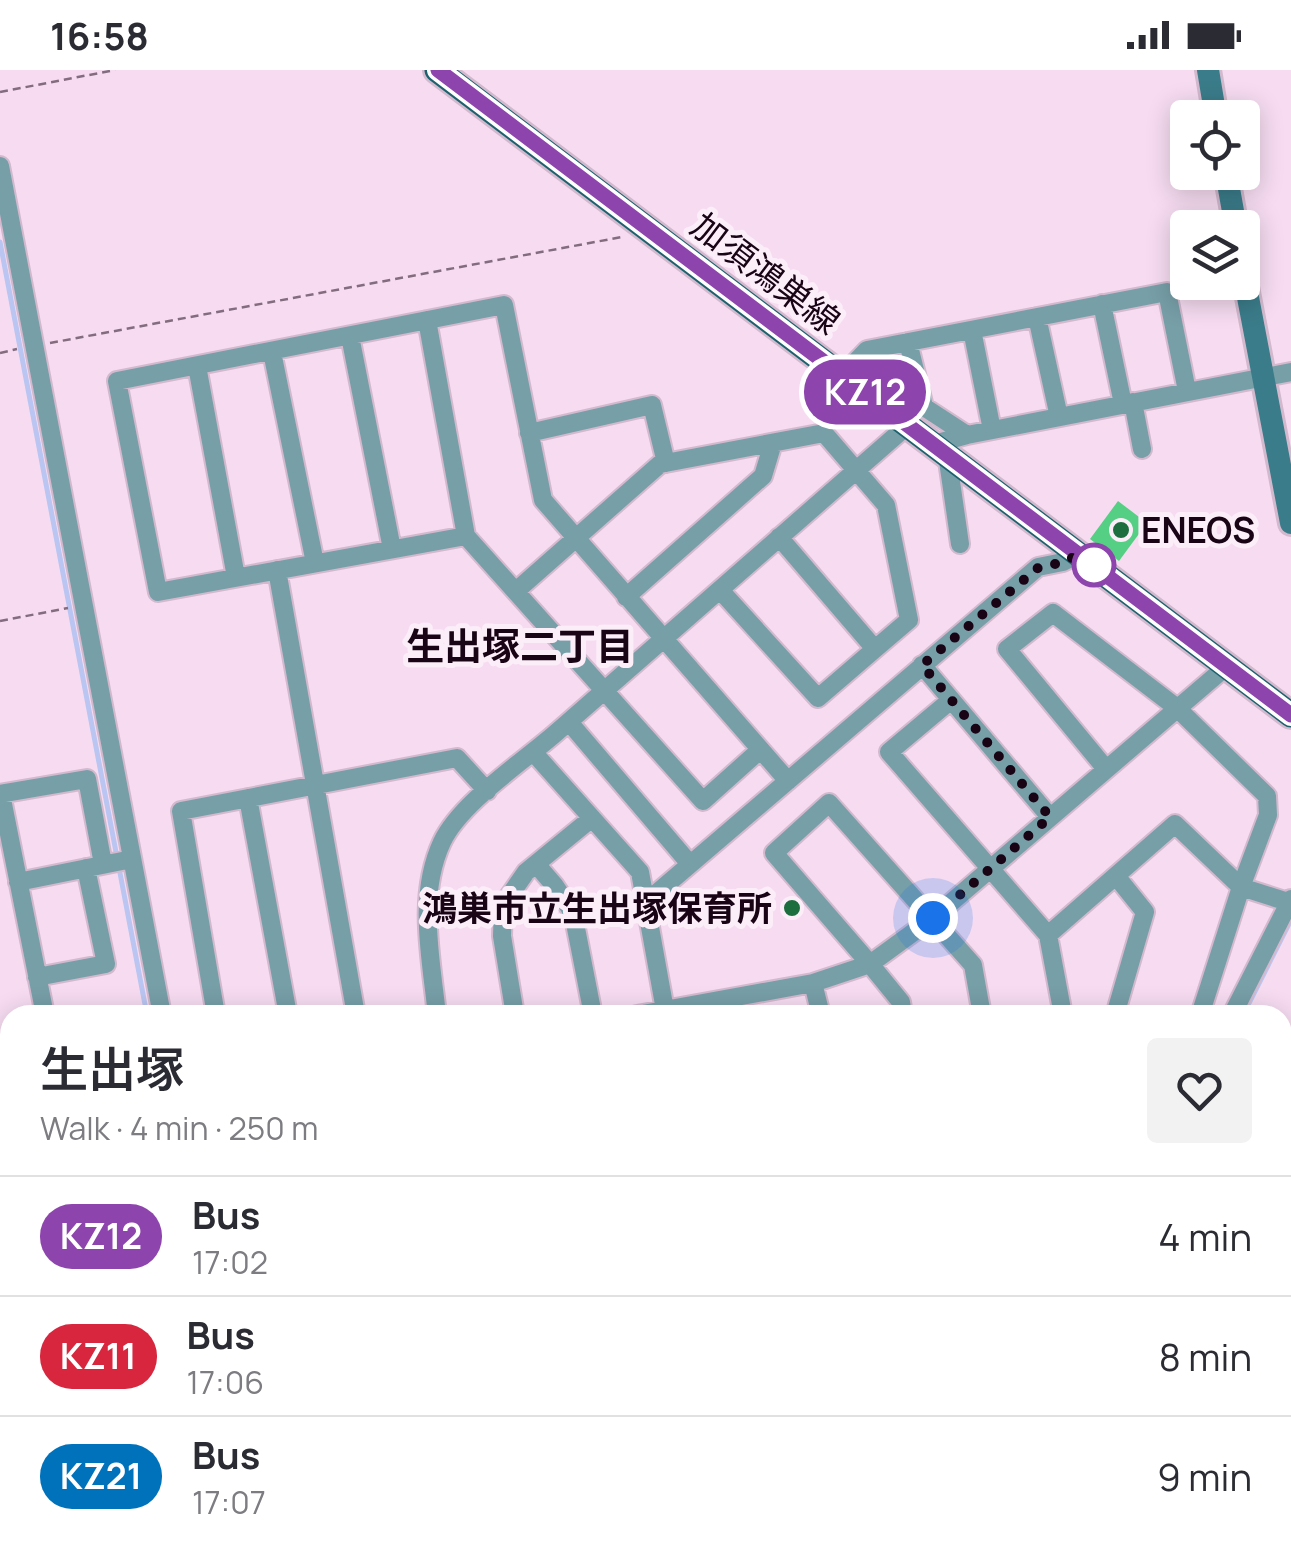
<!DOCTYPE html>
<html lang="en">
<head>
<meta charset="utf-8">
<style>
	:root { --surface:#fff; --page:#f2f2f3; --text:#2b2b33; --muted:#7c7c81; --line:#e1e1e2 }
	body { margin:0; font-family:Manrope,"Noto Sans JP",sans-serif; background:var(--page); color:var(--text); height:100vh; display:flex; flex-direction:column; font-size:38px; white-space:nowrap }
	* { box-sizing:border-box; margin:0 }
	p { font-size:32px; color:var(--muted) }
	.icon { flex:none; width:55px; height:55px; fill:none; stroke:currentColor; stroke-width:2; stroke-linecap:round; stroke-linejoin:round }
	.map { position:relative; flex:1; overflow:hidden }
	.drawer { position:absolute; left:0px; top:935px; width:1292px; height:552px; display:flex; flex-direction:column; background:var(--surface); border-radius:30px 30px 0 0; box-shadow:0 5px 25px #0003 }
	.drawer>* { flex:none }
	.badge { padding:0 20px; border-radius:32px; font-size:35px; line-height:65px }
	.controls { position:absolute; left:1170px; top:30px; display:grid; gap:20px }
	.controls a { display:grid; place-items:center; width:90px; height:90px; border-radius:10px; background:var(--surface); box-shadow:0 5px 25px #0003; font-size:50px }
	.you { position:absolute; width:50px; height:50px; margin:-25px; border:8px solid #fff; border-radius:50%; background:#1a73e8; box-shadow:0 0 0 15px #1a73e833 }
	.map>.badge { position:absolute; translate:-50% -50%; box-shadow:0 0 0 5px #fff }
	.round { display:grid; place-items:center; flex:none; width:105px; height:105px; border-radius:10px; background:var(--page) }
	.headline { display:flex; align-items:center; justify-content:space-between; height:170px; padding:0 40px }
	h1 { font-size:48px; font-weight:600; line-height:75px }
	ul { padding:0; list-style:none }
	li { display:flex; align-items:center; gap:30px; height:120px; padding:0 40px; border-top:2px solid var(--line) }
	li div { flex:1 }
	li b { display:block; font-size:38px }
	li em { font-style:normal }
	li .badge { min-width:110px; font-weight:700; text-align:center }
	.status { display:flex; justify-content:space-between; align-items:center; height:70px; padding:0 50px; background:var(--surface); direction:ltr }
	.status svg { height:28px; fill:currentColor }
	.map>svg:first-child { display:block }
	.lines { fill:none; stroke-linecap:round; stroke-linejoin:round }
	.stream { stroke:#bac6f1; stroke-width:5 }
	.building { fill:#55cf83 }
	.lane-casing { stroke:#d3b9ce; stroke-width:14 }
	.street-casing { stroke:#d3b9ce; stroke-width:22 }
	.secondary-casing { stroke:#d3b9ce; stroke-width:28 }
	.primary-casing { stroke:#d3b9ce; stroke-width:30 }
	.path { stroke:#846c7f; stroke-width:2.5; stroke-dasharray:8 5; stroke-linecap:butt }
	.lane { stroke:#779fa8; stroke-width:9 }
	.street { stroke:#779fa8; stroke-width:18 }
	.secondary { stroke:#3b7c8a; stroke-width:22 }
	.primary { stroke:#1d616e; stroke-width:25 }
	.line-casing { stroke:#fff; stroke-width:22 }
	.line { stroke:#8e44ad; stroke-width:15 }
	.walk { stroke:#180415; stroke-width:10; stroke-dasharray:0 18 }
	.poi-dot { fill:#1d6e3f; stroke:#fceef9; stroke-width:4 }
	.stop-dot { fill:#fff; stroke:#8e44ad; stroke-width:5 }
	.labels { text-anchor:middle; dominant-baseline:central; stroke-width:10; stroke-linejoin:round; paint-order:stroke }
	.street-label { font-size:35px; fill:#180415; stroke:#fceef9 }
	.poi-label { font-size:35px; font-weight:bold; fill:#180415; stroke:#fceef9; text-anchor:start }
	.neighbourhood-label { font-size:38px; font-weight:bold; fill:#180415; stroke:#fceef9 }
</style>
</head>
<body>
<div class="status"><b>16:58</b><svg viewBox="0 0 49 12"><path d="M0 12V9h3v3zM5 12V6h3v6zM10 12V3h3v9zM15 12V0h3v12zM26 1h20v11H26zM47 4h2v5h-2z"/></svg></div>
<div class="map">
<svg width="1291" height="1486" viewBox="0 0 1291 1486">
	<rect width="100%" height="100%" fill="#f7dcf1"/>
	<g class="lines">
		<!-- stream -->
		<path class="stream" d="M0,172L147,945
			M1243,945L1291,850
			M249,1478L250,1486
			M1044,1486L1047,1478"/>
	</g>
	<!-- building -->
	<path class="building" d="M1118,431L1147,453L1119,491L1090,469Z"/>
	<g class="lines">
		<defs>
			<path id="lane" d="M1282,1012H1291"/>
			<path id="street" d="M0,96L162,945
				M1102,234L1123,334
				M1037,247L1059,347
				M427,250L466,466L703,731L760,680
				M972,260L992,360
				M350,266L392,479
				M908,272L924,337L967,365
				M272,282L315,493
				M197,296L236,507
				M843,305L867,280L1167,222L1187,321
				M1133,332L1142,379
				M529,363L652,335L666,393
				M934,374L967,365L1291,302
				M947,384L960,474
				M466,466L158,522L117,311L504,235L543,430L788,711
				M277,500L356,945
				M720,520L818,628L875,579L779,467
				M516,521L660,394L824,363L886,435L909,550L875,579
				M626,527L763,406L773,373
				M922,595L1050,747
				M951,630L889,682L1048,865L1063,945
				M569,652L690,794
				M534,683L640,802L665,940
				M1106,699L1007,579L1053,543L1177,638L1267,726L1268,745L1241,817L1200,945
				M0,724L87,709L103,794
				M1,724L45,945
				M248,728L288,945
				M536,794L555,816L573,843L593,945
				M18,812L132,789
				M645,833L1038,497L1063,492L1079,484
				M1048,865L1175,754L1241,817L1291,833
				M37,907L106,894L86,798
				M813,913L821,945
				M216,945L181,741L457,688L487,721
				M437,945C431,888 417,826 442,772C461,732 523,692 557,662C674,559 791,456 908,355
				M515,945L502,866L503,835L526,802L592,748
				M637,945L813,913L870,894L933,848L1227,596
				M903,945L901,932L870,894L774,783L829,733L973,895L982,945
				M1115,945L1145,842L1116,806
				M1232,945L1291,829
				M0,1020L10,1018
				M0,1075L10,1073
				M0,1123L10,1120
				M0,1198L10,1196
				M0,1365L10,1418
				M0,1472L10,1470
				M45,1478L46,1486
				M104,1478L106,1486
				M189,1478L191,1486
				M264,1478L265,1486
				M456,1478L457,1486
				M537,1478L539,1486
				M613,1478L615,1486
				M1021,1486L1024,1478"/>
			<path id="secondary" d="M1208,0L1216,48
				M1226,102L1236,158
				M1242,196L1291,453
				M1282,1336L1291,1318
				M920,1478L942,1486
				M680,1486L723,1478
				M1218,1486L1222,1478"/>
			<path id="primary" d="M437,0L1291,645"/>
		</defs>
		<!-- lane casing -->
		<use href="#lane" class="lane-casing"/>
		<!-- street casing -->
		<use href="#street" class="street-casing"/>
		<!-- secondary casing -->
		<use href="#secondary" class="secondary-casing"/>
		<!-- primary casing -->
		<use href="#primary" class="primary-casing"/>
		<!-- path -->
		<path class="path" d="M0,22L115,0
			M50,273L622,167
			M0,283L17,279
			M0,551L68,538"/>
		<!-- lane -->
		<use href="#lane" class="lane"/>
		<!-- street -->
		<use href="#street" class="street"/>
		<!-- secondary -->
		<use href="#secondary" class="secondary"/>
		<!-- primary -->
		<use href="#primary" class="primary"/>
	</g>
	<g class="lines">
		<defs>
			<path id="line" d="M438,0L1291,645"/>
		</defs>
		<!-- line casing -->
		<use href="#line" class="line-casing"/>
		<!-- line -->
		<use href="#line" class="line"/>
		<!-- walk -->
		<path class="walk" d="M933,848L1050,747L922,595L1038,498L1064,492L1080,484L1094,495"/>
	</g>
	<!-- markers -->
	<g class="poi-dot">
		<circle cx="1121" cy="460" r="10"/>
		<circle cx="792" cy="838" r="10"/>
	</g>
	<circle class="stop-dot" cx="1094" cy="495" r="20"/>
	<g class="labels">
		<!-- street labels -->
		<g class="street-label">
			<text transform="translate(766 203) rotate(37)">加須鴻巣線</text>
		</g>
		<!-- poi labels -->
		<g class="poi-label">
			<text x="1141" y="460">ENEOS</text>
			<text x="772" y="838" text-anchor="end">鴻巣市立生出塚保育所</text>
		</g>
		<!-- neighbourhood labels -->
		<g class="neighbourhood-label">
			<text x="520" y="575">生出塚二丁目</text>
		</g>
	</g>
</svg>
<div class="controls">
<a><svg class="icon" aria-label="locate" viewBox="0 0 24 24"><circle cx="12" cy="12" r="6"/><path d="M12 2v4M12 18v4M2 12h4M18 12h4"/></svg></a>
<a><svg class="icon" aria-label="layers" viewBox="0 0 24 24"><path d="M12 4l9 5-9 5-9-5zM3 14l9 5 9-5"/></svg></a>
</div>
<div class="you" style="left:933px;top:848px"></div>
<b class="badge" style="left:865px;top:322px;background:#8e44ad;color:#fff">KZ12</b>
<section class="drawer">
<div class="headline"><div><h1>生出塚</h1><p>Walk · 4 min · 250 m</p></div><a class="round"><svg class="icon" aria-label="heart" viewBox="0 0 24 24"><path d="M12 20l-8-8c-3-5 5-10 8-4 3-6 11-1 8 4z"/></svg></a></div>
<ul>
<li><span class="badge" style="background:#8e44ad;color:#fff">KZ12</span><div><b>Bus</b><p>17:02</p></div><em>4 min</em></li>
<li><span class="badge" style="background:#d7263d;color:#fff">KZ11</span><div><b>Bus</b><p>17:06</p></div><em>8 min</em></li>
<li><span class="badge" style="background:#0072bc;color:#fff">KZ21</span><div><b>Bus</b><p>17:07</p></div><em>9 min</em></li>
</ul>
</section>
</div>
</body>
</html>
